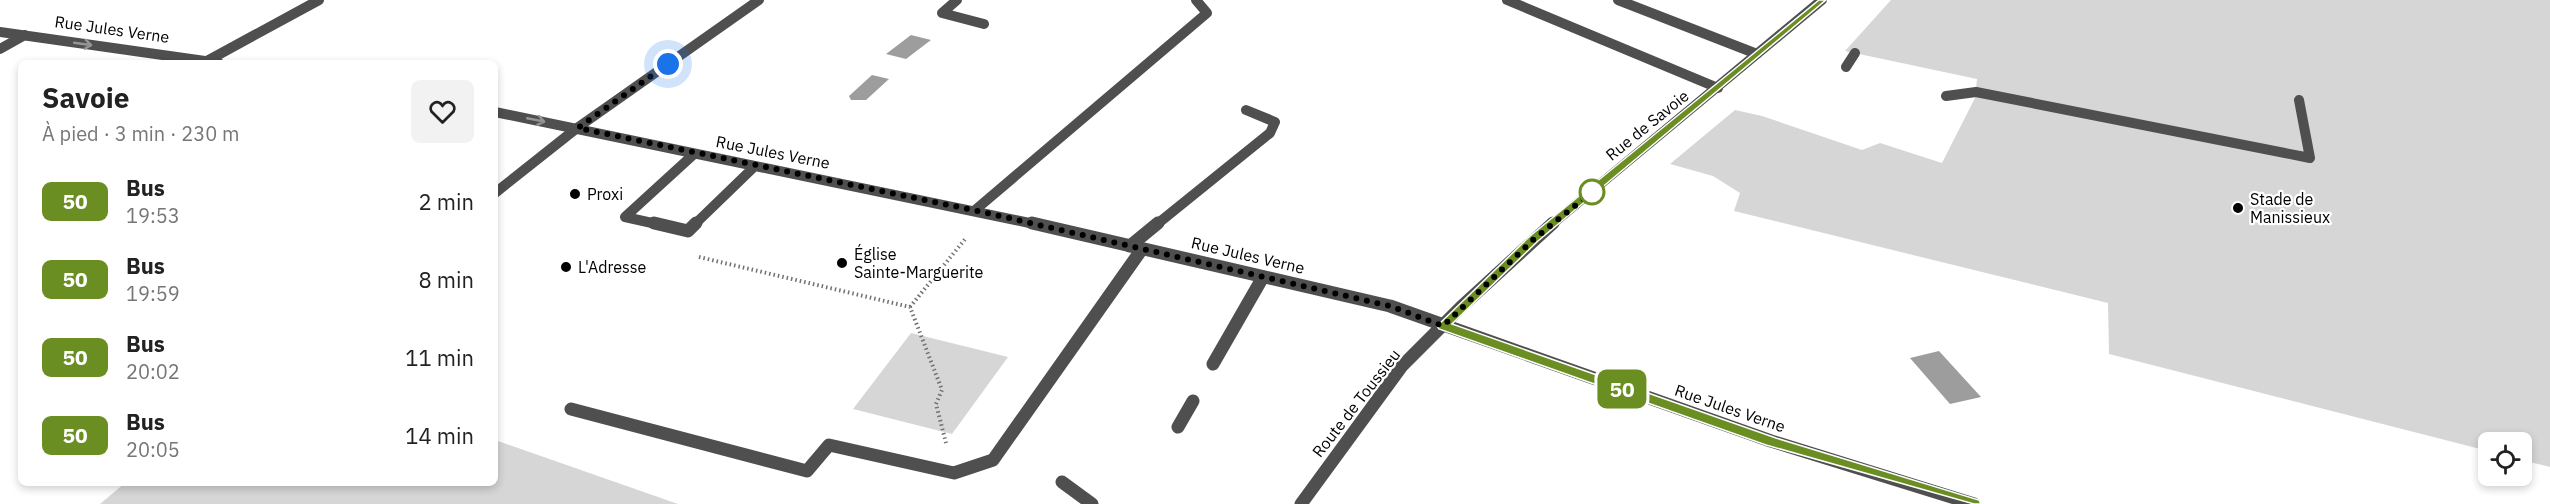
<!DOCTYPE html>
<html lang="fr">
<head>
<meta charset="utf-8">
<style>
	:root { --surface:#fff; --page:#f2f2f2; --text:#222; --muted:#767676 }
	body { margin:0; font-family:"IBM Plex Sans",sans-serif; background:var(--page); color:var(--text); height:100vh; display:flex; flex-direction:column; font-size:22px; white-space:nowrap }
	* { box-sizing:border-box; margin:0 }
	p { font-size:20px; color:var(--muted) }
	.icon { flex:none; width:33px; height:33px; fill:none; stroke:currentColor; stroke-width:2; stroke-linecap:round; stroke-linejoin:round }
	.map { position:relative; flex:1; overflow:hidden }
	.details { position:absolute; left:18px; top:60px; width:480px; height:426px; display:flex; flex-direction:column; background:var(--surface); border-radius:9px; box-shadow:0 3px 9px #0003 }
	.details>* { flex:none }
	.badge { padding:0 12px; border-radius:9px; font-size:21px; line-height:39px }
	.controls { position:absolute; left:2478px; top:432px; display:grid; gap:12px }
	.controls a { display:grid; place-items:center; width:54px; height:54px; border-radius:9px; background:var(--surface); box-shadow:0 3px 9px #0003; font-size:30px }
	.you { position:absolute; width:30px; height:30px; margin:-15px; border:4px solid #fff; border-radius:50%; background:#1a73e8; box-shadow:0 0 0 9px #1a73e833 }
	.map>.badge { position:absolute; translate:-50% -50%; box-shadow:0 0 0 3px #fff }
	.round { display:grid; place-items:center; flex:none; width:63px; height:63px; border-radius:9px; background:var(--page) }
	.headline { display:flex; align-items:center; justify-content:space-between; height:102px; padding:0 24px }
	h1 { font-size:28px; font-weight:800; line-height:45px }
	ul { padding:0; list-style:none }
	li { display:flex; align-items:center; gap:18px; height:78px; padding:0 24px }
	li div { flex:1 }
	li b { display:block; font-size:22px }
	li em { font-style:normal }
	li .badge { min-width:66px; font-weight:700; text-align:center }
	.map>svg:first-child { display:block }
	.green { fill:#d6d6d6 }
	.water { fill:#9d9d9d }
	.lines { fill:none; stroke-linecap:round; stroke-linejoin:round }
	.path { stroke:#717171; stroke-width:4; stroke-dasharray:1.5 3; stroke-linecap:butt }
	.lane-far1 { stroke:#4f4f4f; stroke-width:10 }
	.lane { stroke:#4f4f4f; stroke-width:13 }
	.street-far1 { stroke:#4f4f4f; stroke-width:10 }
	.street { stroke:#4f4f4f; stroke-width:13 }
	.oneway { stroke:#959595 }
	.line { fill:#6b8e23; stroke:#fff; stroke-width:1.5 }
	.walk { stroke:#000; stroke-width:6; stroke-dasharray:0 10.8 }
	.stop-dot { fill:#fff; stroke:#6b8e23; stroke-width:3 }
	.poi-dot { fill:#000; stroke:#fff; stroke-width:2 }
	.labels { text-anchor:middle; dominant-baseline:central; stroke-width:4.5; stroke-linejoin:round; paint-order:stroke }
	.street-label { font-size:16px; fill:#000; stroke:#fff }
	.poi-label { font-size:16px; fill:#000; stroke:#fff; text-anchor:start }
</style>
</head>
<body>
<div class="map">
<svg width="2550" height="504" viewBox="0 0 2550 504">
	<rect width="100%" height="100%" fill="#fff"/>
	<!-- green -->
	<path class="green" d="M1891,0H2550V467L2522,460V442H2488V451L2109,354L2108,303L1734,211L1740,193L1713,176L1670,164L1735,110L1762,116L1862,150L1880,143L1942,163L1975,98L1977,79L1845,51Z
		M911,333L1008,357L952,434L853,409Z
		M495,440L678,504H100L125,483H495Z"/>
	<!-- water -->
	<path class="water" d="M911,35L931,40L906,59L886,54Z
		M872,75L889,79L866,100H851L849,96Z
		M1939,351L1981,397L1950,404L1910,358Z"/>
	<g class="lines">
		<!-- path -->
		<path class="path" d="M699,257L910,307L942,390L936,404L946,443
			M910,307L966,238"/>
		<!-- lane-far1 -->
		<path class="lane-far1" d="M957,0L942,13L984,24
			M1846,67L1855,53
			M1946,96L1976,92L2310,158L2299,100
			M495,193L577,128
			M974,211L1207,13L1196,0
			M1156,225L1270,133L1275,122L1246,110"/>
		<!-- lane -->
		<path class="lane" d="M1130,246L1158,223
			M1213,364L1263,277
			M571,409L807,471L829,445L954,473L993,460L1142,249
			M1178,427L1193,401
			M1062,482L1092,504"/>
		<!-- street-far1 -->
		<path class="street-far1" d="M1507,0L1718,88
			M1618,0L1757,54
			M0,32L219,63
			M0,49L25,35
			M207,61L319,0
			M495,112L1039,225
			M577,128L759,0
			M661,225L625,217L694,154
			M694,225L755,166
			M1551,225L1822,0"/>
		<!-- street -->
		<path class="street" d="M654,223L688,231L696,223
			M1032,223L1390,306L1771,441L1974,504
			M1301,504L1402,366L1461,307L1553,223"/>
	</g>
	<!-- one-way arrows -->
	<defs><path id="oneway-shaft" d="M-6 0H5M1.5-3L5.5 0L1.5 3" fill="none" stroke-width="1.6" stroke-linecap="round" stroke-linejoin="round" transform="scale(1.5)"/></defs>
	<g class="oneway">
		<use href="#oneway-shaft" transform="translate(83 44) rotate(8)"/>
		<use href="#oneway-shaft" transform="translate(536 120) rotate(11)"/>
	</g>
	<!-- line -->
	<path class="line" d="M1819,0H1826L1538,241L1452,324L1776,438L1979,500L1981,504H1974L1766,445L1439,329L1437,326L1530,236Z"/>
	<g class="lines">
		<!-- walk -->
		<path class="walk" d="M668,64L578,128L987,213L1368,301L1390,306L1443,326L1534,239L1592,192"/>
	</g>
	<!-- markers -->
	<circle class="stop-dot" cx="1592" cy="192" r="12"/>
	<g class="poi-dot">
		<circle cx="575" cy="194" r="6"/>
		<circle cx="2238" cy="208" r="6"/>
		<circle cx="842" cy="263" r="6"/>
		<circle cx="566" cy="267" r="6"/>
	</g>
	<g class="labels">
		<!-- street labels -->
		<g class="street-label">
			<text transform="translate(112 29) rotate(8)">Rue Jules Verne</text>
			<text transform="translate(1647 125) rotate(-39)">Rue de Savoie</text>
			<text transform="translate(773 152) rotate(11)">Rue Jules Verne</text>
			<text transform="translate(1248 255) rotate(13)">Rue Jules Verne</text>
			<text transform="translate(1356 403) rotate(-52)">Route de Toussieu</text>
			<text transform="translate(1730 408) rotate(19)">Rue Jules Verne</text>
		</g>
		<!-- poi labels -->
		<g class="poi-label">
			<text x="587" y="194">Proxi</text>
			<text x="2250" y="199">Stade de<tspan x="2250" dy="18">Manissieux</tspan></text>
			<text x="854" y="254">Église<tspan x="854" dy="18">Sainte-Marguerite</tspan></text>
			<text x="578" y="267">L'Adresse</text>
		</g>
	</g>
</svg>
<div class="controls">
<a><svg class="icon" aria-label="locate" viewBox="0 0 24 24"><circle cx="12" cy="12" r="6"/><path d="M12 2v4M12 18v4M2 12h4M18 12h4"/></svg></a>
</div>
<div class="you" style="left:668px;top:64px"></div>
<b class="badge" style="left:1622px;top:389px;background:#6b8e23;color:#fff">50</b>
<section class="details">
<div class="headline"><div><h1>Savoie</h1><p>À pied · 3 min · 230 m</p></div><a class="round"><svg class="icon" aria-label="heart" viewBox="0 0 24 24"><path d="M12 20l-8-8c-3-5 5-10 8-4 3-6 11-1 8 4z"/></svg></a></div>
<ul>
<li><span class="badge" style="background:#6b8e23;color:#fff">50</span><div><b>Bus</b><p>19:53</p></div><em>2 min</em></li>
<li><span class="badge" style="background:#6b8e23;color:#fff">50</span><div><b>Bus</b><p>19:59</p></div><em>8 min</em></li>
<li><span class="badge" style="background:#6b8e23;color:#fff">50</span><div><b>Bus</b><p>20:02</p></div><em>11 min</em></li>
<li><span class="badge" style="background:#6b8e23;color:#fff">50</span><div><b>Bus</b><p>20:05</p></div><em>14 min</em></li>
</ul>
</section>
</div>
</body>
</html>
